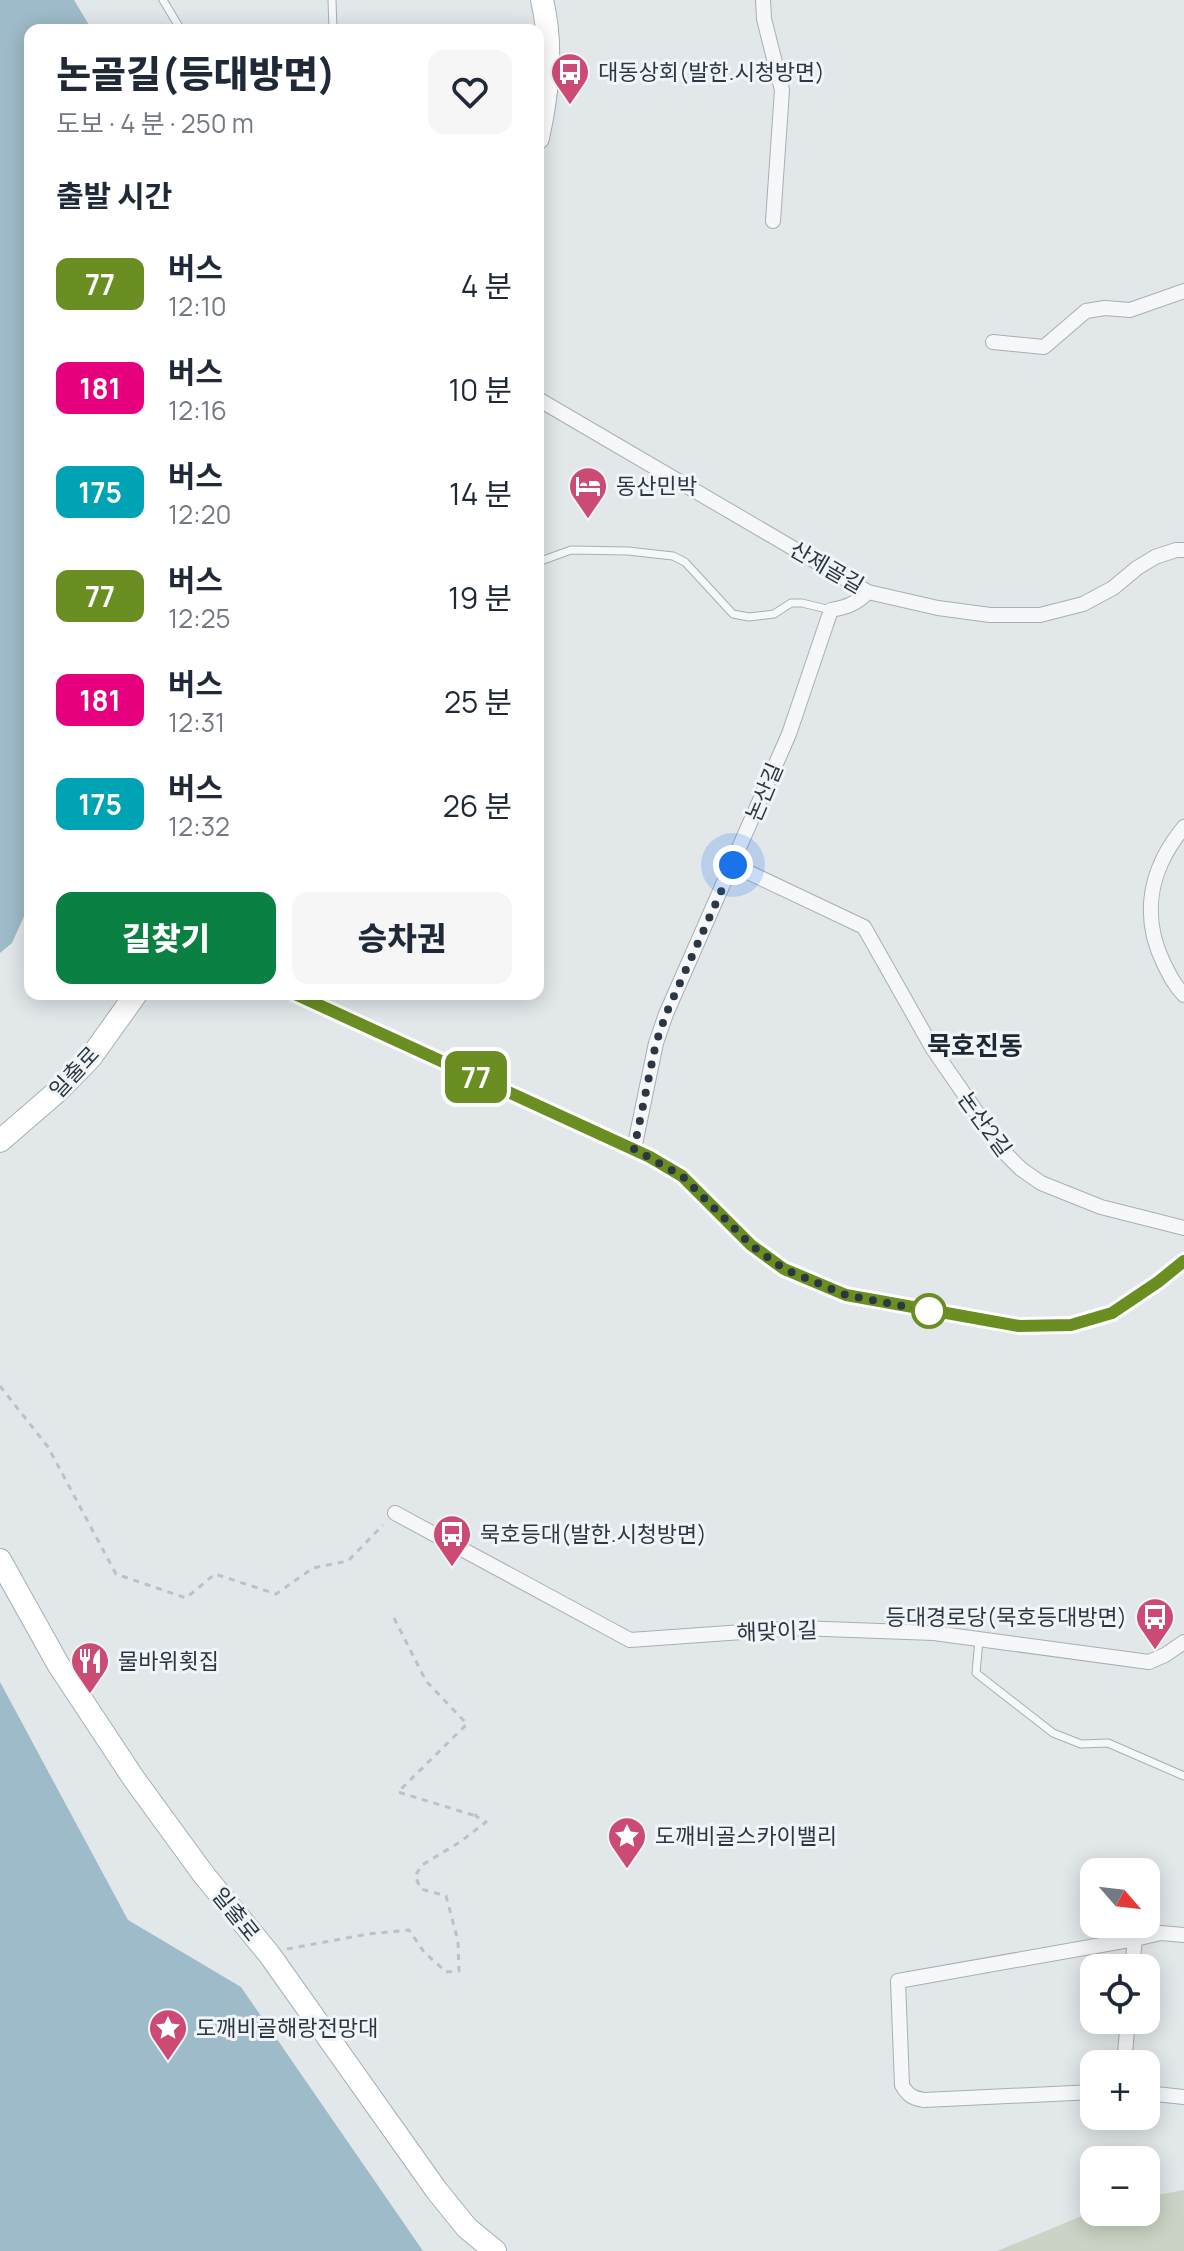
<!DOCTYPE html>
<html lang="ko">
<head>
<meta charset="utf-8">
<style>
	:root { --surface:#fff; --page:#f6f6f7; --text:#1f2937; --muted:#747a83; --accent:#0b8043 }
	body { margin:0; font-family:Manrope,"Noto Sans KR",sans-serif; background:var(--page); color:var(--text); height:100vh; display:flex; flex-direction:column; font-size:30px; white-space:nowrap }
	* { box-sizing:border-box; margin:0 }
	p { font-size:26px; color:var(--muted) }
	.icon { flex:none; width:44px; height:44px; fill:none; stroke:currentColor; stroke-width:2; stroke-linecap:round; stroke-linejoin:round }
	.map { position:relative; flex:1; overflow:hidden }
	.sheet { position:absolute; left:24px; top:24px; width:520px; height:976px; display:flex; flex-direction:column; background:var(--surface); border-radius:16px; box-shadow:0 4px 20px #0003 }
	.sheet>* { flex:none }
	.badge { padding:0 16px; border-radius:12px; font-size:28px; line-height:52px }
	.needle { width:52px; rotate:118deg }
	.tools { position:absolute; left:1080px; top:1858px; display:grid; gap:16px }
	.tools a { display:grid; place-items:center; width:80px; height:80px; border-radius:16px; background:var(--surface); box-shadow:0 4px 20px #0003; font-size:40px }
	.you { position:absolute; width:40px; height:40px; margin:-20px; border:6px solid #fff; border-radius:50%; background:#1a73e8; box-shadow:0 0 0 12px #1a73e833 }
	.map>.badge { position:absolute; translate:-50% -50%; box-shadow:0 0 0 4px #fff }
	h2 { padding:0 32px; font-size:30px; line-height:72px }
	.round { display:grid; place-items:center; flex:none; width:84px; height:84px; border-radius:16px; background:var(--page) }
	.overview { display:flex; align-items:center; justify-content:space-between; height:136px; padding:0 32px }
	h1 { font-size:38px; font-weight:800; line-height:60px }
	.primary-button { display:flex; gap:16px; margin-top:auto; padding:16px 32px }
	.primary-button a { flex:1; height:92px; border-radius:16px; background:var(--accent); color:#fff; font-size:32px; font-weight:800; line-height:92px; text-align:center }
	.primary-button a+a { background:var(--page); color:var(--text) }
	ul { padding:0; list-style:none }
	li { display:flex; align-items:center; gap:24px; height:104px; padding:0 32px }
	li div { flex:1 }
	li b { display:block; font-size:30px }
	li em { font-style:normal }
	li .badge { min-width:88px; font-weight:700; text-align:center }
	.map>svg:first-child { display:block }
	.green { fill:#cbd4c4 }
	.water { fill:#9ebbc9 }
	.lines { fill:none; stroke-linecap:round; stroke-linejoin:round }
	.lane-casing { stroke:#a7afb4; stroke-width:9 }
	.street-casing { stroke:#a7afb4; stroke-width:16 }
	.secondary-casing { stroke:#a7afb4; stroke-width:24 }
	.path { stroke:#bcc1c6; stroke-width:3; stroke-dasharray:6 6; stroke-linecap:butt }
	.lane { stroke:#f5f7f9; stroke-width:7 }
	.street { stroke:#f5f7f9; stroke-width:14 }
	.secondary { stroke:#fff; stroke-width:22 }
	.line-casing { stroke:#fff; stroke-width:18 }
	.line { stroke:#6b8e23; stroke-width:12 }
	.walk { stroke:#2b3742; stroke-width:8; stroke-dasharray:0 14.4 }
	.stop-dot { fill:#fff; stroke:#6b8e23; stroke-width:4 }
	.labels { text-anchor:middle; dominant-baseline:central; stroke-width:6; stroke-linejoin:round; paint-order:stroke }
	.poi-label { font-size:22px; fill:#2b3742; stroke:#f2f5f8; text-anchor:start }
	.street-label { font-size:22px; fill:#2b3742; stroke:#f2f5f8 }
	.quarter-label { font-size:26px; font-weight:bold; fill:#1d2833; stroke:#f2f5f8 }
</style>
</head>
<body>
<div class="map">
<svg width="1184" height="2251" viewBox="0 0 1184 2251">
	<rect width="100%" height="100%" fill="#e2e7ea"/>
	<!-- green -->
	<path class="green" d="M1184,2190V2251H997L1094,2211L1146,2212V2197Z"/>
	<!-- water -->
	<path class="water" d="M0,0H74L92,30H30V903L12,943L0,953Z
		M0,1682L128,1920L241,1987L423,2251H0Z"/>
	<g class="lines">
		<defs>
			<path id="lane" d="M163,0L181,30
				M332,0L333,30
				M538,562L571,550L628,551L673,556L685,562L733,614L749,617L774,614L791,603H802L831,610
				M979,1640L976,1673L1053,1733L1081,1744L1108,1743L1184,1776"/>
			<path id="street" d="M763,0L764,19L782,90L773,221
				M993,342L1044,347L1086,311L1105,308L1130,310L1184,291
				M538,399L868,592L938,608L990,615H1040L1083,604L1113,588L1137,568L1155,557L1176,550H1184
				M1184,827C1150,868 1140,915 1164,964C1170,976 1175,986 1184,995
				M733,865L864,927L933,1049L1005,1153L1021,1169L1041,1183L1101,1207L1184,1228
				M295,994L650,1157L682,1176L751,1245L784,1269L846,1295L1019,1326L1071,1325L1112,1313L1158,1282L1184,1261
				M634,1149L656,1043L666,1014L789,734L831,610C847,607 856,604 868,592
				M395,1513L630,1640L798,1628L934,1633L1149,1662L1165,1655L1184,1642
				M1132,1968L1135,1939
				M1124,2064L1128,2020
				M1094,2092L924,2100C913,2098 908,2096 902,2085L898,1981L1135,1939L1161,1933L1184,1935
				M1146,2093L1184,2097"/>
			<path id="secondary" d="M538,138C548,92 553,45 542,0
				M0,1141L59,1090L91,1057L136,994
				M0,1560L58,1664L134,1779L204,1875L269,1954L437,2191L467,2228L495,2251"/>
		</defs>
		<!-- lane casing -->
		<use href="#lane" class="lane-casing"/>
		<!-- street casing -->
		<use href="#street" class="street-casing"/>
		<!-- secondary casing -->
		<use href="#secondary" class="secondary-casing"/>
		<!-- path -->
		<path class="path" d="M0,1386L48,1447L116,1574L186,1598L215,1574L276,1594L313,1568L348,1561L383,1525
			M394,1618L426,1681L467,1724L398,1792L476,1816
			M287,1949L368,1934L409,1930L424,1952L446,1972L459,1971L458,1941L446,1896L421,1889L415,1876L422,1865L460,1842L486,1822L476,1816L475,1808"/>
		<!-- lane -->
		<use href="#lane" class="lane"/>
		<!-- street -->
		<use href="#street" class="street"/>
		<!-- secondary -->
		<use href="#secondary" class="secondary"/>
	</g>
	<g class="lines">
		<defs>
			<path id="line" d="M295,994L650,1157L682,1176L751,1245L784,1269L846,1295L1019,1326L1071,1325L1112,1313L1158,1282L1184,1261"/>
		</defs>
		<!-- line casing -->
		<use href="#line" class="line-casing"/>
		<!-- line -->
		<use href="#line" class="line"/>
		<!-- walk -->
		<path class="walk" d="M733,865L666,1014L656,1043L634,1149L682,1176L751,1245L784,1269L846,1295L929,1311"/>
	</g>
	<!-- icons -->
	<defs>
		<symbol id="bus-pin" viewBox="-11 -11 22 30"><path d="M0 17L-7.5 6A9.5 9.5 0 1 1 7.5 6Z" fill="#cb4b75" stroke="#f2f5f8"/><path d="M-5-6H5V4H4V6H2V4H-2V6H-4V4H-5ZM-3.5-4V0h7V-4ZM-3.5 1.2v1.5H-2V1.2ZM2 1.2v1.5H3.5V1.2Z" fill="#fff"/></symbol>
		<symbol id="hotel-pin" viewBox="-11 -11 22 30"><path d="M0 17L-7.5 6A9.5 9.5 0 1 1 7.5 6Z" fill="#cb4b75" stroke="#f2f5f8"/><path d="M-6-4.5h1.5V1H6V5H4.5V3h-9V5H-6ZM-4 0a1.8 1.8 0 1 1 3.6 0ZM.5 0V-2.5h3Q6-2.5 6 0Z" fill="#fff"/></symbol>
		<symbol id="restaurant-pin" viewBox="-11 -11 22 30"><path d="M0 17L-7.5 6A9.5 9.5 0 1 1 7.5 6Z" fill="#cb4b75" stroke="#f2f5f8"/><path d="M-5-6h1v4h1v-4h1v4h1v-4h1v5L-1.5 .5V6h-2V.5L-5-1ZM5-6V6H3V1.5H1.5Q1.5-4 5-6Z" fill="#fff"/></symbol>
		<symbol id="sight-pin" viewBox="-11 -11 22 30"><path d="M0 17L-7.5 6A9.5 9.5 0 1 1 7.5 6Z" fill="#cb4b75" stroke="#f2f5f8"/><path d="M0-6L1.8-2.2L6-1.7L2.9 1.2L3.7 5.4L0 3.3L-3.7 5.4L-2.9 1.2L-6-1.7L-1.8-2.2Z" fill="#fff"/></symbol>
	</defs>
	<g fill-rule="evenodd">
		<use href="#bus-pin" x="548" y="50" width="44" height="60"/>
		<use href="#hotel-pin" x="566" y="464" width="44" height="60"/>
		<use href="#bus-pin" x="430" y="1512" width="44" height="60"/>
		<use href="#bus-pin" x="1133" y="1595" width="44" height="60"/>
		<use href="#restaurant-pin" x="68" y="1639" width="44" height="60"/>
		<use href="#sight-pin" x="605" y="1814" width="44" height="60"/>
		<use href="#sight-pin" x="146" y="2006" width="44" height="60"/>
	</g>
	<!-- markers -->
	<circle class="stop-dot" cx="929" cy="1311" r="16"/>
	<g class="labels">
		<!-- poi labels -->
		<g class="poi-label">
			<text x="598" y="72">대동상회(발한.시청방면)</text>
			<text x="616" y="486">동산민박</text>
			<text x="480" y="1534">묵호등대(발한.시청방면)</text>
			<text x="1127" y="1617" text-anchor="end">등대경로당(묵호등대방면)</text>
			<text x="118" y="1661">물바위횟집</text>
			<text x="655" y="1836">도깨비골스카이밸리</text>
			<text x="196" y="2028">도깨비골해랑전망대</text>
		</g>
		<!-- street labels -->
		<g class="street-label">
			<text transform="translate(827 567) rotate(30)">산제골길</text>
			<text transform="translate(764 792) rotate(-67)">논산길</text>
			<text transform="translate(74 1072) rotate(-47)">일출로</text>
			<text transform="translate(985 1124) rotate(54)">논산2길</text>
			<text transform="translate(777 1631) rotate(-2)">해맞이길</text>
			<text transform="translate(236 1914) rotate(51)">일출로</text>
		</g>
		<!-- quarter labels -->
		<g class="quarter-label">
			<text x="975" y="1045">묵호진동</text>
		</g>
	</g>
</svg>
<div class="tools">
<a><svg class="needle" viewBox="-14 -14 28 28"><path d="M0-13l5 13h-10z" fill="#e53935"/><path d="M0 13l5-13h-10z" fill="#747a83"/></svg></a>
<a><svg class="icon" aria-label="locate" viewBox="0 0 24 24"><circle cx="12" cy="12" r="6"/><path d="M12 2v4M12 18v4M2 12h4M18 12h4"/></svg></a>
<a>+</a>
<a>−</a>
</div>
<div class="you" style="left:733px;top:865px"></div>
<b class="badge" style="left:476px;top:1077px;background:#6b8e23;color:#fff">77</b>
<section class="sheet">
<div class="overview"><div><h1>논골길(등대방면)</h1><p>도보 · 4 분 · 250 m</p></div><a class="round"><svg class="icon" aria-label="heart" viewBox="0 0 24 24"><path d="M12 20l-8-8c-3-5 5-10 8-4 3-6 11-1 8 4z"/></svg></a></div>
<h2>출발 시간</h2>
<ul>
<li><span class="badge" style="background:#6b8e23;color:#fff">77</span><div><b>버스</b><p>12:10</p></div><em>4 분</em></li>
<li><span class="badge" style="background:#e6007e;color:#fff">181</span><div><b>버스</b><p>12:16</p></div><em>10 분</em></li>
<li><span class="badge" style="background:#00a3b4;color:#fff">175</span><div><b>버스</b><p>12:20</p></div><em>14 분</em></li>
<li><span class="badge" style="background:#6b8e23;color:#fff">77</span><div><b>버스</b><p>12:25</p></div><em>19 분</em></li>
<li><span class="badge" style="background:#e6007e;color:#fff">181</span><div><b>버스</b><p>12:31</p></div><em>25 분</em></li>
<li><span class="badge" style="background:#00a3b4;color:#fff">175</span><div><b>버스</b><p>12:32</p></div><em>26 분</em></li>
</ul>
<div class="primary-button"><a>길찾기</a><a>승차권</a></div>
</section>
</div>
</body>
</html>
